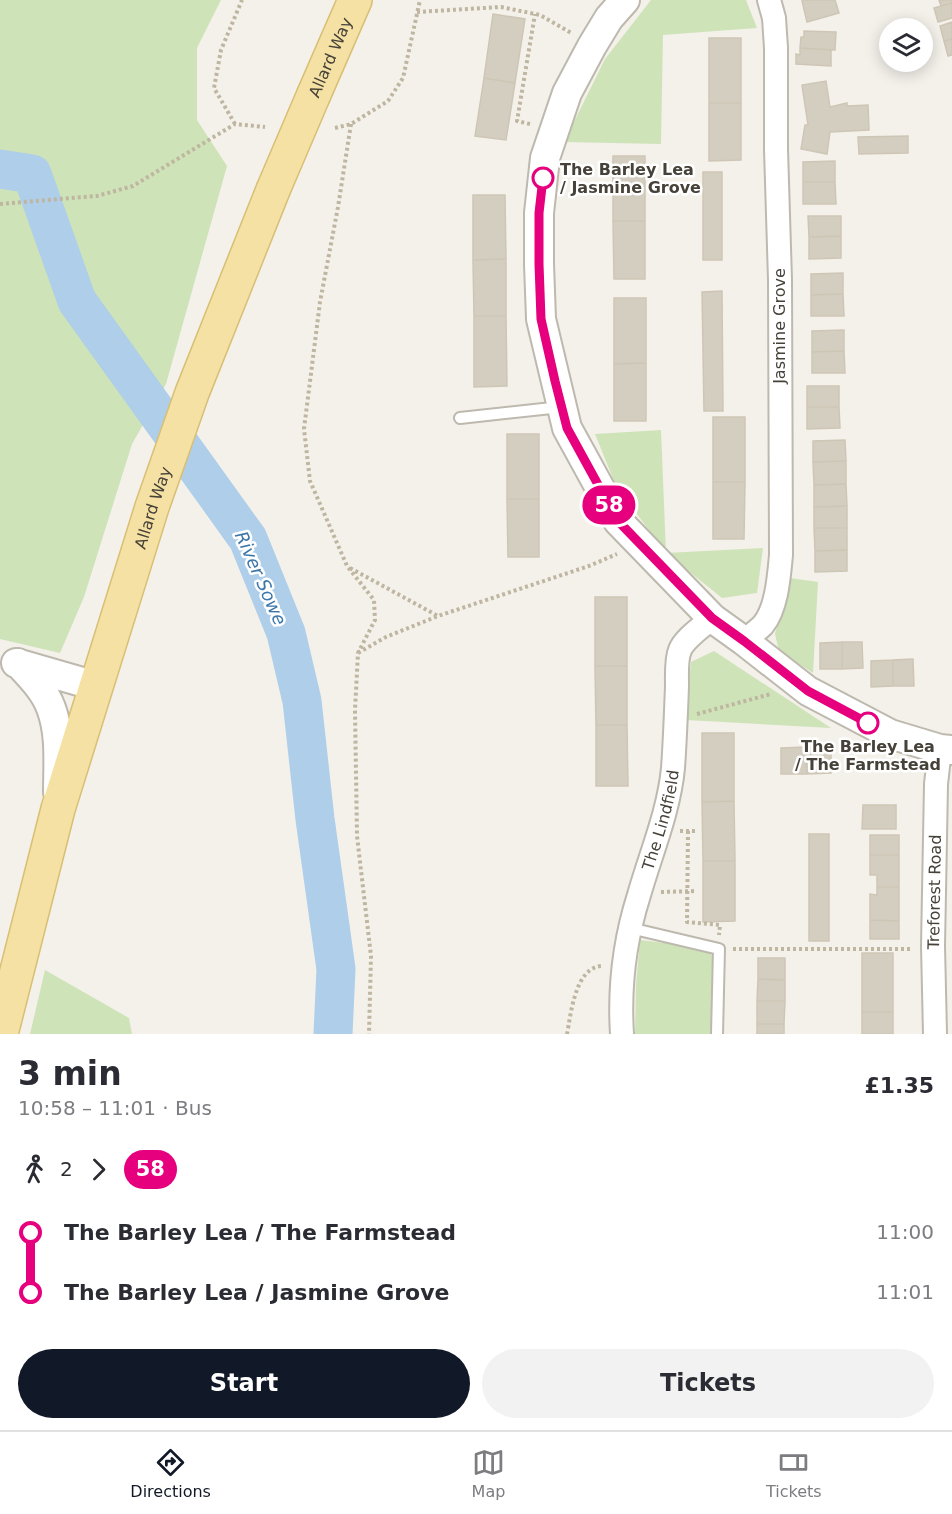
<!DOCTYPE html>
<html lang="en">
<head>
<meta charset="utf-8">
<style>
	:root { --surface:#fff; --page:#f2f2f3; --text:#2b2b33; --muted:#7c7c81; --line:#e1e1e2; --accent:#111827 }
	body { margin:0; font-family:"DejaVu Sans",sans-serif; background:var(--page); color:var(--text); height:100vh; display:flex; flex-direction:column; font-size:22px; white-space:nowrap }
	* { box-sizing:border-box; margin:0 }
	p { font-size:20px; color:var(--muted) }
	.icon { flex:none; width:33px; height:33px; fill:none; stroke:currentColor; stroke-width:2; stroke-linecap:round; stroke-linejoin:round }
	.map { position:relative; height:1034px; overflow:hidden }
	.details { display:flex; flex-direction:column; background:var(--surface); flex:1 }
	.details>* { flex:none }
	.badge { padding:0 12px; border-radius:20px; font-size:21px; line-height:39px }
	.buttons { position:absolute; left:879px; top:18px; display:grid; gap:12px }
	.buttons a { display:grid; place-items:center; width:54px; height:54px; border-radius:50%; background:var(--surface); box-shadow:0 3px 15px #0003; font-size:30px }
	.map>.badge { position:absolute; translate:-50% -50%; box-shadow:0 0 0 3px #fff }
	.legs { display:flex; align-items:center; gap:9px; height:66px; padding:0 18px; font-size:20px }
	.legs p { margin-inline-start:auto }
	.head { display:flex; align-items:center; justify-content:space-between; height:102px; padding:0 18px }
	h1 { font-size:33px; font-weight:700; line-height:45px }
	.primary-button { display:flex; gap:12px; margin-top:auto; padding:12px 18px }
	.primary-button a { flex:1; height:69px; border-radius:36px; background:var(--accent); color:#fff; font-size:24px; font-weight:700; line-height:69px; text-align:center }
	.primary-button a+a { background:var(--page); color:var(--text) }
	ul { padding:0 18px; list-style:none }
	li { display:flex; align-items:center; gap:21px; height:60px; font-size:22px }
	li i { display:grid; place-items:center; width:9px; height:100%; margin:0 8px; background:currentColor }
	li i::after { content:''; width:15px; height:15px; margin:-8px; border:4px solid; border-radius:50%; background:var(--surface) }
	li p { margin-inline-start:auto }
	li:first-child i { background:linear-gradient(#0000 50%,currentColor 0) }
	li:last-child i { background:linear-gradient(currentColor 50%,#0000 0) }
	.menu { display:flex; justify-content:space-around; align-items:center; height:84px; border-top:2px solid var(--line); background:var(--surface); font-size:16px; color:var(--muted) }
	.menu a { display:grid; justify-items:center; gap:3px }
	.menu .active { color:var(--accent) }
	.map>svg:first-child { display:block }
	.green { fill:#cee3b8 }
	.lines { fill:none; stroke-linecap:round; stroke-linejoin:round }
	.river { stroke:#aeceea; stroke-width:39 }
	.building { fill:#d4cec1; stroke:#cec6b5; stroke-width:1.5 }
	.service-casing { stroke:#beb9ae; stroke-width:14 }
	.minor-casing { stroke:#beb9ae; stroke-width:26 }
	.tertiary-casing { stroke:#beb9ae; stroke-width:32 }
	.primary-casing { stroke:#d8bf74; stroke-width:36 }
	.path { stroke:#bfb6a1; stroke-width:4; stroke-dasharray:3 3; stroke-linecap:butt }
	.service { stroke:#fff; stroke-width:10 }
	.minor { stroke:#fff; stroke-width:22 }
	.tertiary { stroke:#fff; stroke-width:28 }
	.primary { stroke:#f4e1a3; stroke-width:33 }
	.primary-bridge-casing { stroke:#d8bf74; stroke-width:36; stroke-linecap:butt }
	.primary-bridge { stroke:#f4e1a3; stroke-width:33 }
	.line-1-casing { stroke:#fff; stroke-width:14 }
	.line-1 { stroke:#e6007e; stroke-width:9 }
	.stop-1-dot { fill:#fff; stroke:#e6007e; stroke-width:3 }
	.labels { text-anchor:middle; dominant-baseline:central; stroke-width:5; stroke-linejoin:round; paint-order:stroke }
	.street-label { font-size:16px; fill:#474239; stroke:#fff }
	.stop-label { font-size:16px; font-weight:bold; fill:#474239; stroke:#fff; text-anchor:start }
	.water-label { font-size:18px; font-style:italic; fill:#3d76a9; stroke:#fff }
</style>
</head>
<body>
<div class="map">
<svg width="952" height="1034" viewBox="0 0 952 1034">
	<rect width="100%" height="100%" fill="#f4f1eb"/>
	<!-- green -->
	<path class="green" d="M0,0H221L197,48V120L227,166L166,384L132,444L84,597L60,653L0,639Z
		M651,0H746L757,28L663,35L661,144L564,142L605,59Z
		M661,430L666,553L763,548L757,593L722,598L666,553L616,486L595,434Z
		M790,578L818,582L813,673L779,651L775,634Z
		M714,651L831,728L686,720L691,662Z
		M640,940L707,948L713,957V1034H635L636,985Z
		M45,970L129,1018L132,1034H30Z"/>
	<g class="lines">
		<!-- river -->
		<path class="river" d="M0,169L32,174L77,301L248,539L286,633L302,701L315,819L336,969L333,1034"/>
	</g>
	<!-- building -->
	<path class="building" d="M804,0H835L839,13L807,22L802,1Z
		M939,0H952V3L941,6Z
		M952,3V18L938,22L934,8Z
		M493,14L525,19L515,83L484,78Z
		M952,22V39L944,41L940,26Z
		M804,31L836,32L835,50L800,48L801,37H804Z
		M709,38H741V103H709Z
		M952,39V55L948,56L944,41Z
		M800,48L831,50V66L796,64V54L800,55Z
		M484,78L515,83L506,140L475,136Z
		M826,81L830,107L847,103V106L868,105L869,130L830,132L827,154L801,149L805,125H808L802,85Z
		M709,103H741V160L709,161Z
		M908,136V153L859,154L858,137Z
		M613,156H645V221H613Z
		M835,161V182H803V162Z
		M703,172H722V260H703Z
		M803,182H835L836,204H803Z
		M473,195H505L506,259L473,260Z
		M808,216H841V236L809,237Z
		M613,221H645V279H614Z
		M841,236V258L809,259V237Z
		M506,259V316H474L473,260Z
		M843,273V294L811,295V274Z
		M722,291L723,411H704L702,292Z
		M843,294L844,316H811V295Z
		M614,298H646V363L614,364Z
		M474,316H506L507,386L474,387Z
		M844,330V351L812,352V331Z
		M844,351L845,373H812V352Z
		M646,363V421H614V364Z
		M807,386H839V407H807Z
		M807,407H839L840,428L807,429Z
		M713,417H745V482H713Z
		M507,434H539V499H507Z
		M845,440L846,461L813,462V441Z
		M846,461V484L814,485L813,462Z
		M713,482H745L744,539H713Z
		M846,484L847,506L814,507V485Z
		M507,499H539V557H508Z
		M847,506V528H814V507Z
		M814,528H847V550L815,551Z
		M847,550V571L815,572V551Z
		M595,597H627V666H595Z
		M842,642V669H820V643Z
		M842,642H862L863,668L842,669Z
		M913,659L914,686H893V660Z
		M893,660V686L871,687V661Z
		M595,666H627V725H596Z
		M596,725H627L628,786H596Z
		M702,733H734V801L702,802Z
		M806,747H831V773L807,774Z
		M806,747L807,774H781V748Z
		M734,801L735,861H703L702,802Z
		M863,805H896V829H862Z
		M809,834H829V941H809Z
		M870,835H899V855H870Z
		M870,855H899V887H877V875H870Z
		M703,861H735V921L703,922Z
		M877,887H899V921L870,920V894L877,895Z
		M870,920L899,921V939H870Z
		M862,953H893V1012H862Z
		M758,958H785V980L758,979Z
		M758,979L785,980V1001H757Z
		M757,1001H785L784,1024H757Z
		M862,1012H893V1034H862Z
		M757,1024H784V1034H757Z"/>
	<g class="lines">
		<defs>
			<path id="service" d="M460,418L561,407
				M630,928L719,949L717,1034"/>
			<g id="minor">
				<path d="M744,641C750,636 757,631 763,625C777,608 779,576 781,555L780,280L776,149V48L774,18L769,0"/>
				<path id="s1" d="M622,1034C619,987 625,939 639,895C651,853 669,811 673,768C675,740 676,713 677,686C677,676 676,659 680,650C684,639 703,626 712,618"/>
				<path id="s2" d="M935,1034L933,946L936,784L940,749"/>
			</g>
			<path id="tertiary" d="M625,0L609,18L592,46L567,93L545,158L539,213V264L541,319L567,428L618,521L712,618L744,641L808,691L890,734L940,749L952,750
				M16,663L96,686
				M18,663C31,677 45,691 51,708C61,734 58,765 58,792"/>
			<g id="primary">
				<path id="s3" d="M314,94L355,0"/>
				<path id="s4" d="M1,1034L58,809L152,507L192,393L273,190"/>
			</g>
		</defs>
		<!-- service casing -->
		<use href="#service" class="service-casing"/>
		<!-- minor casing -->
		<use href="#minor" class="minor-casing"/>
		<!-- tertiary casing -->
		<use href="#tertiary" class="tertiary-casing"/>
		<!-- primary casing -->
		<use href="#primary" class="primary-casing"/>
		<!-- path -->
		<path class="path" d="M417,12L501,7L540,15L573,34
			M235,124L214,88L221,50L242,0
			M351,124L338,207L320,302L304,429L310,481L347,566L374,600L375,620L358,653L355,710L357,836L371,956L369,1034
			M530,124L517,121L535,14
			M335,128L351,124L388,101L403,78L420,0
			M0,204L97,196L133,186L235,124L265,127
			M350,568L438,616
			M358,653L386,637L438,616L589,566L617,554
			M697,714L771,694
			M680,831H697
			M688,831L687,922L720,925L719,935
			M661,892L697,891
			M733,949H911
			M567,1034C571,1014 575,967 602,966"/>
		<!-- service -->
		<use href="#service" class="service"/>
		<!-- minor -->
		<use href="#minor" class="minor"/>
		<!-- tertiary -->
		<use href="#tertiary" class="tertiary"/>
		<!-- primary -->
		<use href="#primary" class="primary"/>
		<defs>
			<path id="primary-bridge" d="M273,190L314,94"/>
		</defs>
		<!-- primary-bridge casing -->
		<use href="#primary-bridge" class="primary-bridge-casing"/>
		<!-- primary-bridge -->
		<use href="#primary-bridge" class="primary-bridge"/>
	</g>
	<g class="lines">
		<defs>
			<path id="line-1" d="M543,178L539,213V264L541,319L555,381L567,428L618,521L712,618L744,641L808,691L868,723"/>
		</defs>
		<!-- line-1 casing -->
		<use href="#line-1" class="line-1-casing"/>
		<!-- line-1 -->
		<use href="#line-1" class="line-1"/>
	</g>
	<!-- markers -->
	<g class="stop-1-dot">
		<circle cx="543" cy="178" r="10"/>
		<circle cx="868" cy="723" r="10"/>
	</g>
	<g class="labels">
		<!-- street labels -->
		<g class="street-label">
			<text stroke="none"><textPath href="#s3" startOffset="40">Allard Way</textPath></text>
			<text transform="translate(779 326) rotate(-90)">Jasmine Grove</text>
			<text stroke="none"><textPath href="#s4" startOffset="548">Allard Way</textPath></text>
			<text stroke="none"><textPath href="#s1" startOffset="219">The Lindfield</textPath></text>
			<text stroke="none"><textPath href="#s2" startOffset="142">Treforest Road</textPath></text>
		</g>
		<!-- stop labels -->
		<g class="stop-label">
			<text x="560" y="169">The Barley Lea<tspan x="560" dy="18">/ Jasmine Grove</tspan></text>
			<text x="868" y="746" text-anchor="middle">The Barley Lea<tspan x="868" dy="18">/ The Farmstead</tspan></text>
		</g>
		<!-- water labels -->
		<g class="water-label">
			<text transform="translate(261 578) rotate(66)">River Sowe</text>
		</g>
	</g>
</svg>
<div class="buttons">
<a><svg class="icon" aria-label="layers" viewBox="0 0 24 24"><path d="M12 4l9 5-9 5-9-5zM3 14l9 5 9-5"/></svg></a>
</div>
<b class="badge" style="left:609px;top:505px;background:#e6007e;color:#fff">58</b>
</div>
<section class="details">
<div class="head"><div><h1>3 min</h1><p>10:58 – 11:01 · Bus</p></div><b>£1.35</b></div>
<div class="legs"><svg class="icon" aria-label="walk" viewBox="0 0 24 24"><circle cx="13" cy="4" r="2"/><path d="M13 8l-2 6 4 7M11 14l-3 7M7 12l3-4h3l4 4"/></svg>2<svg class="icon" aria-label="forward" viewBox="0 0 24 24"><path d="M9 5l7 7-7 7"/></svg><b class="badge" style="background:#e6007e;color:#fff">58</b></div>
<ul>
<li><i style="color:#e6007e"></i><b>The Barley Lea / The Farmstead</b><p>11:00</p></li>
<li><i style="color:#e6007e"></i><b>The Barley Lea / Jasmine Grove</b><p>11:01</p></li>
</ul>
<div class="primary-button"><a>Start</a><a>Tickets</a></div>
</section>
<nav class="menu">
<a class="active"><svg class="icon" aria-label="directions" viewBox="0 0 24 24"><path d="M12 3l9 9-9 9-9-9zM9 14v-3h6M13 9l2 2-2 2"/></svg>Directions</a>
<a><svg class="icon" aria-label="map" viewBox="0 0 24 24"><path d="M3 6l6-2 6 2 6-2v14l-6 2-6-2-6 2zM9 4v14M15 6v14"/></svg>Map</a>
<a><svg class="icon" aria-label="tickets" viewBox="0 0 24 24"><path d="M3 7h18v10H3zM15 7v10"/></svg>Tickets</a>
</nav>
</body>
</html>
